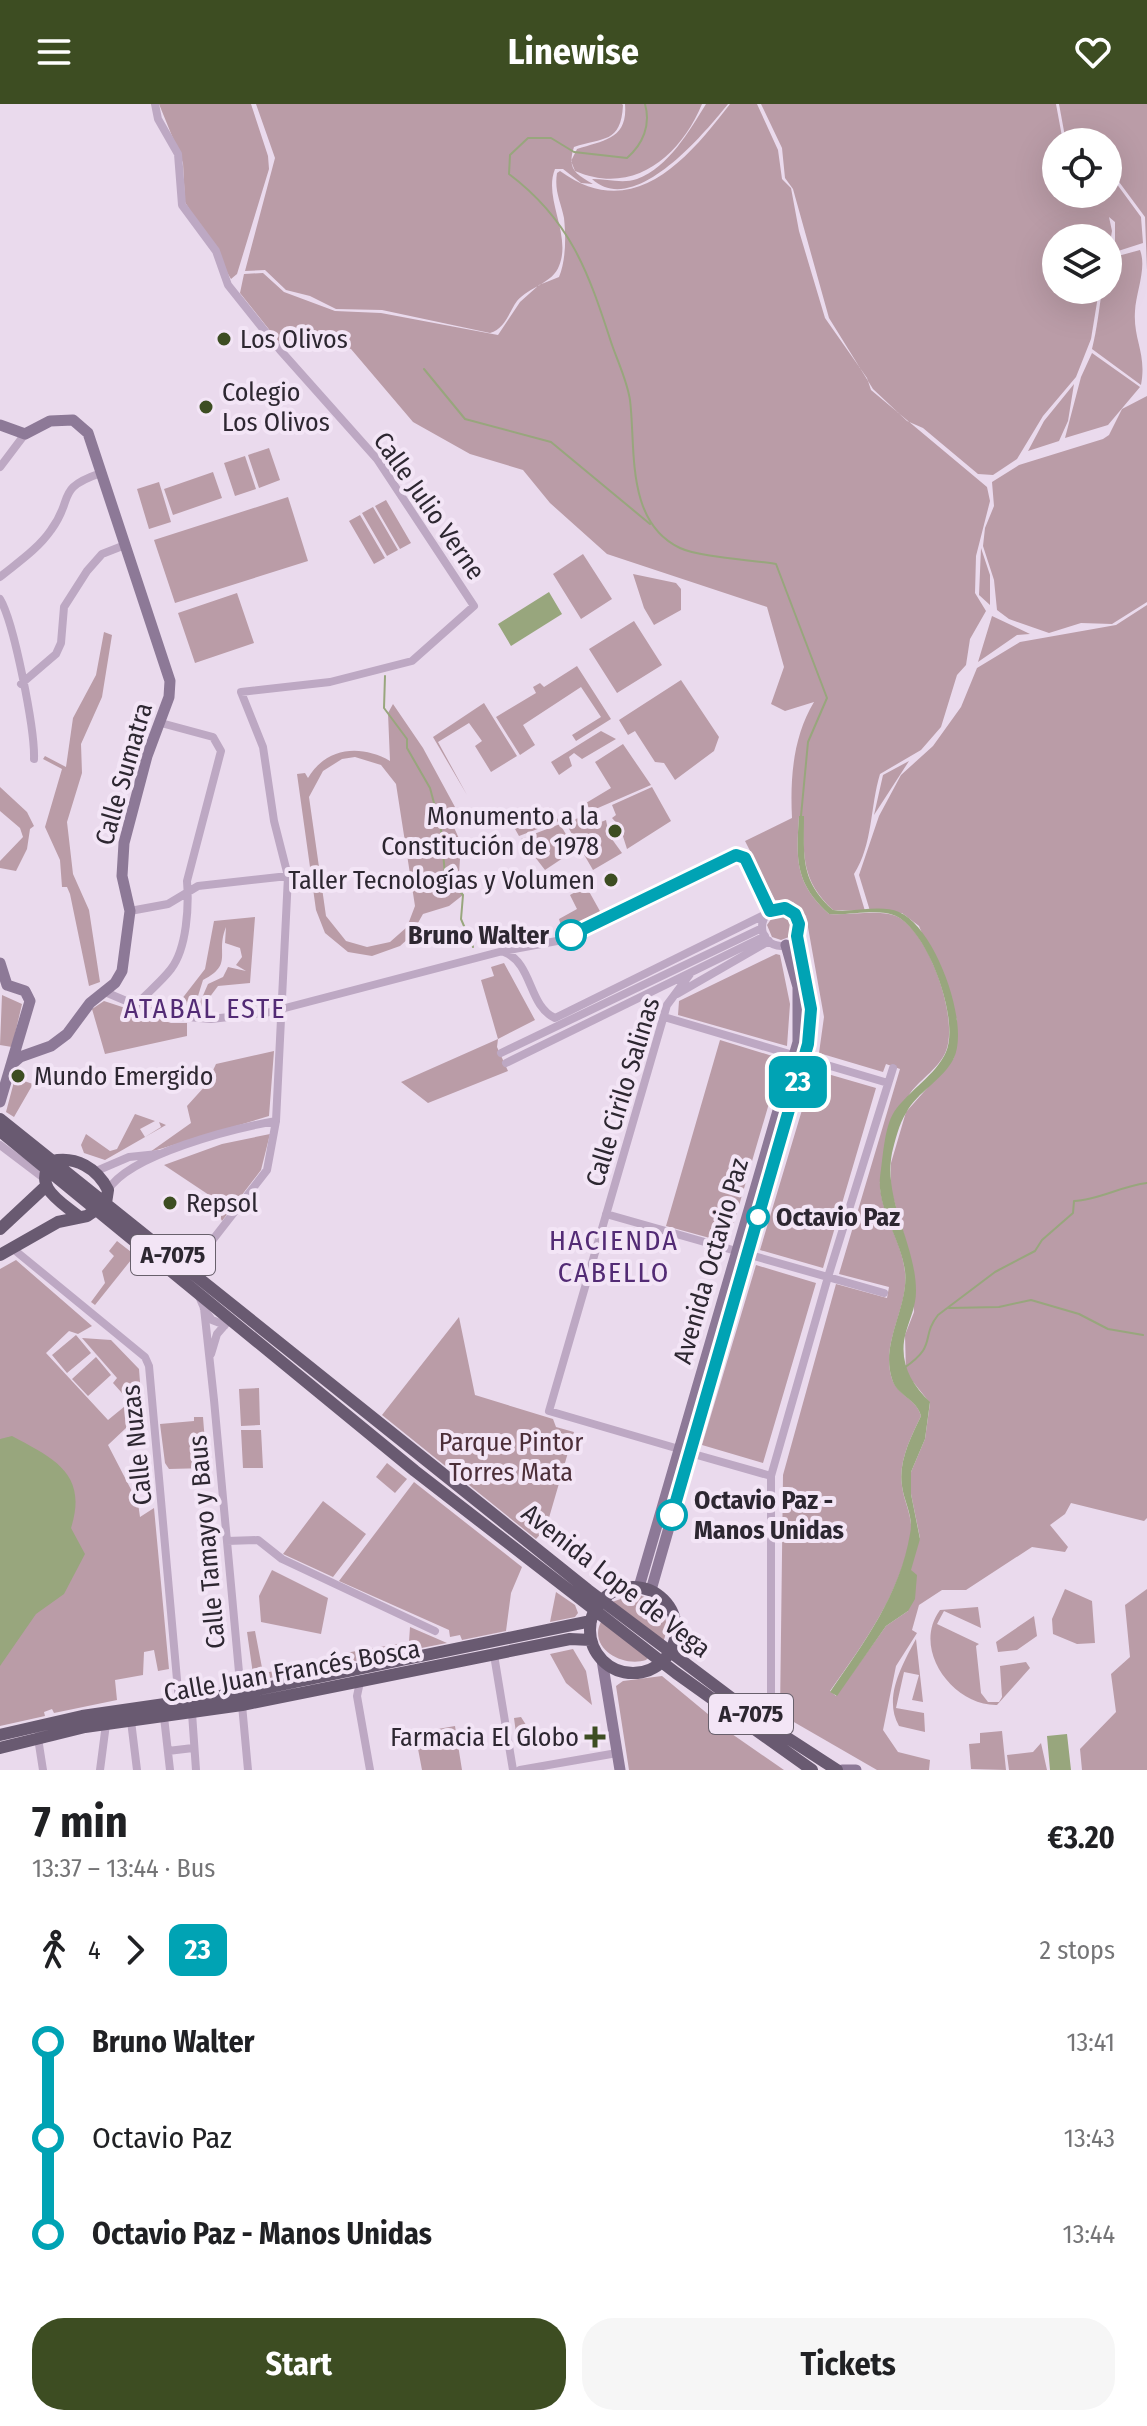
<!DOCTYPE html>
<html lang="en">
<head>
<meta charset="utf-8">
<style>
	:root { --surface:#fff; --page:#f6f6f6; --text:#202124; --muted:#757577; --accent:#3d4d22 }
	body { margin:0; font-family:"Fira Sans Condensed",sans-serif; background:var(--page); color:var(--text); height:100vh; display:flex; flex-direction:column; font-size:30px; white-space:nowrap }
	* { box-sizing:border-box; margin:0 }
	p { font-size:26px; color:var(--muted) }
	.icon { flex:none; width:44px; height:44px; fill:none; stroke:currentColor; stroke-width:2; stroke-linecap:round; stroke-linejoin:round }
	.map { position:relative; height:1666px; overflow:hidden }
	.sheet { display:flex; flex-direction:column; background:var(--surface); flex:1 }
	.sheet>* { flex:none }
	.badge { padding:0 16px; border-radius:12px; font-size:28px; line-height:52px }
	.tools { position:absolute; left:1042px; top:24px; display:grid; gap:16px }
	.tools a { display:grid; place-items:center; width:80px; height:80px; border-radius:50%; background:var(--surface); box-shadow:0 8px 32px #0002; font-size:40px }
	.map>.badge { position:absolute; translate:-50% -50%; box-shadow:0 0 0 4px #fff }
	.legs { display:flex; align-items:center; gap:12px; height:88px; padding:0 32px; font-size:26px }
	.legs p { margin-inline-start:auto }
	.headline { display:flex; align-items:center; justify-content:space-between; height:136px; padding:0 32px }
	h1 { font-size:44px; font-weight:700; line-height:60px }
	.primary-button { display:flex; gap:16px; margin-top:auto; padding:16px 32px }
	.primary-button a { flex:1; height:92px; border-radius:32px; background:var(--accent); color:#fff; font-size:32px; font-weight:700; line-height:92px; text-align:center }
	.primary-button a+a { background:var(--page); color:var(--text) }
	ul { padding:0 32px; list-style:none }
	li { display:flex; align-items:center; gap:28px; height:96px; font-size:30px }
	li i { display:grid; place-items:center; width:12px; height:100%; margin:0 10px; background:currentColor }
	li i::after { content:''; width:20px; height:20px; margin:-10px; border:6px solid; border-radius:50%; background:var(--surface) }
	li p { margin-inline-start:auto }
	li:first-child i { background:linear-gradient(#0000 50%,currentColor 0) }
	li:last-child i { background:linear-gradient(currentColor 50%,#0000 0) }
	header { display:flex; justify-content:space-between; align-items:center; height:104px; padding:0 32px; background:var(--accent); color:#fff; font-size:36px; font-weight:700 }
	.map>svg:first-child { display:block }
	.green { fill:#ba9ca7; fill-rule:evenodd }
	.water { fill:#98a67d }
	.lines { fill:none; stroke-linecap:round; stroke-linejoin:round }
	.stream { stroke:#98a67d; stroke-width:2 }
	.street { stroke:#bda8c3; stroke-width:8 }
	.secondary { stroke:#8d7997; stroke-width:11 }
	.primary { stroke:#695a71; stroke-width:12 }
	.line-1-casing { stroke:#fff; stroke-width:18 }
	.line-1 { stroke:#00a3b4; stroke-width:12 }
	.poi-dot { fill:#3d4d22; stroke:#f3e5f6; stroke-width:3 }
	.stop-1-dot { fill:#fff; stroke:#00a3b4; stroke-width:4 }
	.labels { text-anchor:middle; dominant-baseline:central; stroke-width:8; stroke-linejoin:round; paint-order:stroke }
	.shield { fill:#f3e5f6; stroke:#68606c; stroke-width:2 }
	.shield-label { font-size:24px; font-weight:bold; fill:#2d2731 }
	.poi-label { font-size:26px; fill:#2d2731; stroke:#f3e5f6; text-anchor:start }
	.street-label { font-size:26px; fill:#2d2731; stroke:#f3e5f6 }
	.stop-label { font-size:26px; font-weight:bold; fill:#2d2731; stroke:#f3e5f6; text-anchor:start }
	.park-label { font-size:26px; fill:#4c2e38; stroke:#f3e5f6 }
	.neighbourhood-label { font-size:28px; letter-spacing:2px; fill:#532b75; stroke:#f3e5f6 }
</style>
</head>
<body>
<header><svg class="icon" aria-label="menu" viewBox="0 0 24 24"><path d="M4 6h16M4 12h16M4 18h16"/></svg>Linewise<svg class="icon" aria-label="heart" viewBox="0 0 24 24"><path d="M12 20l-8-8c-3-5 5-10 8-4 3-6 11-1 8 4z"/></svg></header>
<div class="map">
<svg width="1147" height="1666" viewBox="0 0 1147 1666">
	<rect width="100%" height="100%" fill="#eadaed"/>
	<!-- green -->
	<path class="green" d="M159,0H251L268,52L269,65L237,170L231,175L185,98L183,59Z
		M256,0H622L623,1C621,40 603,33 574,43C567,65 575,70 593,80L581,79L563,65H555C543,94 572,131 559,162C553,179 529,183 517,197C509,208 505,225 490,229L382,206L336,205L310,192L286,186L265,166L245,167L275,54Z
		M625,0H702C680,53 633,92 575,67L571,57L577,45C604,36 628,35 625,0Z
		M706,0H728C704,30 634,114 592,75C607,75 623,80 637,75C669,63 689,27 706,0Z
		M730,0H757L778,46L782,75L791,84L799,127L825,214L867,274L871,286L987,383L990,397L976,452L975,489L986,507L970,535L966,561L957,571L941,623L921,646L880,670C870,703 873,740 854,770L865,807L833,806C801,776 804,753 803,712H799C796,756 795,779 829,810C848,812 879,805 896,812C929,827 959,915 946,947C940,963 921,975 911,988C902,999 880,1067 880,1080C881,1110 902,1138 905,1168C909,1204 880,1239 892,1275C897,1291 917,1295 921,1312C911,1333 898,1358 902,1382C904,1398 913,1413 911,1430C900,1490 864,1539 830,1587L836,1592L886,1522L908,1507L910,1457L920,1434L911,1390V1368L925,1335L930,1299L906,1269L905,1231L914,1208L910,1152L891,1086V1059L906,1008L954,954L957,916L919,822L902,809L870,807L859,771L879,712L901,671L933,642L961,603L977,564L1020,538L1116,521L1147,501V1414L1144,1417L1071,1399L1065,1410L1050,1421L1068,1443L1065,1448L1032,1443L966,1486H942L919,1501L912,1526L917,1529L896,1562L883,1626L898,1648L930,1656L929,1666H877L780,1610L783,1371L836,1180L887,1194L889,1183L839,1170L900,965L886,960L883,968L819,949L824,913L806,812L793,798L775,796L745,737L792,714C790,674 793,633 814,598L785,607L771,600L784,563L767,503L607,450L550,399L523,366L470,350L413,318L351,245L307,233L283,243L240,189L244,170L263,169L284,188L335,207L381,209L498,231L520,198L539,181L559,173C566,156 566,133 564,114C561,98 554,87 557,69L560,67C633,120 687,56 730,0Z
		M761,0H1056L1063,38H1056V90H1108V68L1141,113L1143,139L1115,148V118L1109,113L1112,127L1108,150V134H1056V186H1099L1091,235L1076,273L1043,312L1017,355L993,371L978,370L923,324L907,317L873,285L829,214L793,85L785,74L782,44Z
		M1059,0H1147V166L1145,113L1108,63V38H1066Z
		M1140,146C1147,164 1136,188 1135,207C1133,236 1147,249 1141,281L1092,245C1097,225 1099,206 1102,186H1108L1110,158L1118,152Z
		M1092,249L1140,283L1108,321L1065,334L1081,273Z
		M1074,280L1068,317L1059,337L1028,347L1044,317Z
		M1147,292V498L1112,520L1081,519L1049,529L1009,515L997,506L994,476L983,442L985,424L994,402L992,378L1019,361L1103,335L1109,331L1122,305Z
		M269,344L280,376L259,384L248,351Z
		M245,352L256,385L235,392L224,359Z
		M213,368L222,394L173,411L164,385Z
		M159,378L171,418L149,425L137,385Z
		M288,393L308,457L175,499L154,436Z
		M386,396L411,439L400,445L375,402Z
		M373,403L398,446L387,452L362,409Z
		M360,411L385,454L374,460L349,417Z
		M981,444L990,471V501L979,491Z
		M583,450L612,495L581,515L553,470Z
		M633,470L676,479L681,485V506L654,521L644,504Z
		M237,489L254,539L195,559L178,509Z
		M992,512L1030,530L1017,531L978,558Z
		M634,517L662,561L617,589L589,545Z
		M104,528L112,531L102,593L81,640L82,669L67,718L73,770L89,806L100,878L89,882L70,790L67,783H62L60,756L45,723L62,665L43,655L45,652L66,663L73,614L96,571Z
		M577,562L611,615L576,637L572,631L601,613L581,583L523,621L535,641L520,651L496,613L536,589L533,583L540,579L544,583Z
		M681,576L719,633L714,647L675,676L664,659L655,658L635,627L628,631L619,616Z
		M484,599L517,652L491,668L475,642L482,637L469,619L438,638L467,691L433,633Z
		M393,600L423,644L455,703L447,708L461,739L459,770L463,791L449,802L423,810L410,833L400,842L372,852L348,848L325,829L316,806L297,670L305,669L308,674C327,642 362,641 390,657L388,609ZM355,653L381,661L396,680L415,802L407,823L390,838L367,843L346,837L326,812L309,693L323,667L342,655Z
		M601,627L616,635L582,655L574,649L569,653L572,662L559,671L551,658Z
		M623,640L651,681L591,707L586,699L611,684L595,658Z
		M909,657L874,711L883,671Z
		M0,683L27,708L34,722L30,725L27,745L16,767L0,764V757L23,733L20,724L0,707Z
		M652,683L671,717L627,745L620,723L612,714L616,711L612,701Z
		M550,703L559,717L519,732L515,725Z
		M596,709L601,718L606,716L609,731L622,749L593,766L565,718Z
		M560,720L575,746L545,766L521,735Z
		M586,782L601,809L562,825L559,815L577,805L570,791Z
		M783,810L790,813L794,823L789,833L781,836L772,833L767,821L774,811Z
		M255,813L250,879L218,882L200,906L198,903L208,880L223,873L228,863L246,867L236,861L242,853L240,844L225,839L226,823C215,850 234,860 203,876L198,892L188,903L181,896L205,865L214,817Z
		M776,850L780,851L790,900L787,942L678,911L679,897Z
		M504,859L535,916L498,935L497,943L508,967L428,999L401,978L498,935L481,876L494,872L491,863Z
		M2,891L22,900L12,943L0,941Z
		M104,897L171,919H187V932L105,950L92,905Z
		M720,936L782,955L728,1139L666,1122Z
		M274,947L269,1012L150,1048L191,1019L187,1002L206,981L216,960Z
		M814,966L876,984L823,1164L760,1146Z
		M15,974L33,980L14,1013L6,1008Z
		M135,1010L155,1017L140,1025L145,1033L161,1023L159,1018L166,1021L105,1056L84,1049L81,1041L86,1030L110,1047L117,1045Z
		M270,1030L261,1066L222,1117L209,1091L164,1061L222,1040Z
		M117,1137L135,1151L95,1201L91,1198L105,1179L102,1167L114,1152L109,1147Z
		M16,1156L92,1222L78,1230L69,1227L46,1249L108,1316L130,1298L113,1279L117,1274L82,1234L111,1236L139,1265L145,1344L126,1324L108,1341L138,1399L140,1413L154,1404L169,1565L158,1567L154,1546L144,1548L143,1571L115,1576L117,1596L54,1609L52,1605L44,1608L45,1612L0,1622V1165Z
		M756,1161L816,1179L763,1359L702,1341Z
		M459,1213L475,1291L553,1315L556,1323L574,1328L546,1424L536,1435L382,1311Z
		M76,1231L91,1249L67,1269L52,1251Z
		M96,1253L111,1271L88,1292L72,1275Z
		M259,1284L260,1321L241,1322L239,1285Z
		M194,1313H203L207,1364L169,1365L165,1359L160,1320L194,1317Z
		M241,1326H261L263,1364H243Z
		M387,1359L407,1375L395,1389L376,1373Z
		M414,1378L522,1463L511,1489L506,1527L462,1536L460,1531L450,1533L449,1526L339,1477Z
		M323,1397L366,1430L333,1473L283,1450Z
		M272,1466L328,1494L321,1530L261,1518L259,1492Z
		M1065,1485L1092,1497L1095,1539L1077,1540L1053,1530L1052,1515Z
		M1147,1485V1666H1082L1080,1645L1116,1608L1111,1570L1130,1553L1125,1501Z
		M556,1488L575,1501L578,1509L575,1513L550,1518Z
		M635,1490C658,1495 674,1514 663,1538L612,1498Z
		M978,1503L981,1524L944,1507L937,1520L979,1540L976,1542L981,1589L988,1598H999L1002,1593L1000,1562L1026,1558L1030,1564L997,1601C953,1602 911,1545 940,1506Z
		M1034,1512L1037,1532L1017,1546L998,1548L996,1538Z
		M602,1516L648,1554L646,1556C622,1564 586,1543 602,1516Z
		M410,1523L447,1539L350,1558L346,1555L345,1549L409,1538Z
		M255,1527L263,1569L340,1556L341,1560L254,1577L247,1528Z
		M916,1535L923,1598L912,1596L919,1571L904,1568L896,1604L924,1609L925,1628L899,1622C883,1594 902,1561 916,1535Z
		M573,1545L586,1567L592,1601L566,1579L550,1550Z
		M662,1572L732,1630L784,1666H629L616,1582L623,1577Z
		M521,1613L528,1624H532L535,1642L518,1644L514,1614Z
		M455,1622L462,1666H422L415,1629Z
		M1002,1627L1006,1666L971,1665L969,1640L980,1639V1629Z
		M1041,1639L1047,1666H1009L1007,1651L1033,1648Z"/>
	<!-- water -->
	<path class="water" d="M549,488L562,510L511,542L498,520Z
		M799,712H804C804,753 800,776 833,806C853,809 880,800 899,808C935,823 970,919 954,954C943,976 917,988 906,1009C899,1020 895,1037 892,1049C883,1097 916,1140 916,1187C916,1202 910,1214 906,1228C898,1256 910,1279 930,1298L925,1335L911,1368V1390L920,1435L911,1466L917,1471L915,1495L908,1507L886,1522L837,1592L830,1588C864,1539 900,1490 910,1430C914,1413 904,1398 902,1382C898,1358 911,1333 921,1312C917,1295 896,1291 892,1275C880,1239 909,1203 905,1167C901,1136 877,1105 880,1073C883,1054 884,1024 894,1008C908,987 936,971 946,948C960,916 928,827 896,812C879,804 848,812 829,810C795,779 796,756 799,712Z
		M12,1332C55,1355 88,1370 71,1424L85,1450L64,1490L36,1510L0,1562V1335Z
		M1067,1630L1071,1666H1050L1047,1632Z"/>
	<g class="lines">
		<!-- stream -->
		<path class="stream" d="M645,0C651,21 643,40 627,54L574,48L551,34H528L510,51L509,70C570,116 588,167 611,238C617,256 627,276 630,296C636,344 625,418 680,444C699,453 752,456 776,460L827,594L808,638L801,712
			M424,265L465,315L551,338L650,420
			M385,572L384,604L407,635V644L430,684L441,725L445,771L463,791L461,815L473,843
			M949,1204L999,1203L1031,1196L1079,1210L1108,1225L1143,1231
			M904,1264C938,1241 920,1234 938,1211L995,1168L1035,1147L1042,1136L1073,1109L1074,1097C1099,1096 1121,1082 1147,1079"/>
		<!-- street -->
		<path class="street" d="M155,0L158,15L178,50L182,101L216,147L228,181L280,246L377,355L474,502L412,557L330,578L241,588L263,643L274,717L288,772L276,1017L267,1066L190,1165
			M0,363L25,330
			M0,473C17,459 38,445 51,426C75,394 54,385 101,369
			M0,495C14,518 35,626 34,655
			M21,580L56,550L61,539L64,503L87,467L102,450L125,441
			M762 823a19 19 0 1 1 38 0a19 19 0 1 1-38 0Z
			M130,807L168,800L198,782L288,772
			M504,848C533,859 528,902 555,914L766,810
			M105,888L150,907L176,912L211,915L266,909L503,847L557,837L736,751L745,754L770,807
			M677,890L769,837
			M135,902C147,889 161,878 171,865C187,844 189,802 187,777L221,647L213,633L161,619
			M664,913L888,979
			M501,949L762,824
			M506,959L765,832
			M0,1041L45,1075
			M94,1068L129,1053L158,1050
			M108,1086C130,1050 235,1024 276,1017
			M606,1110L884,1189
			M12,1144L145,1253L149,1262L179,1598
			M198,1190L204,1204L214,1296L248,1666
			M204,1205L212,1216L225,1221
			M211,1250L217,1230L231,1214
			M679,1345L549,1307L667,901L690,870
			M690,1349L771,1372
			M227,1437L258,1436L282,1455L435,1527
			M494,1551L513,1666
			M360,1578L357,1592L370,1666
			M192,1609L196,1666
			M164,1613L170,1666
			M131,1617L137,1666
			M766,1620L771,1600V1372L828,1173L893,964
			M38,1634L43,1666
			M168,1647L193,1644
			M100,1666L106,1620
			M520,1666L617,1649"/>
		<!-- secondary -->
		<path class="secondary" d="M0,321L25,330L50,317L73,316L88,329L170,577L169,593L147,652L124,739L122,772L130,807L122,867L115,879L90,899L67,930L51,942L20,953L12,960
			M0,859L7,881
			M0,998L30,897L25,887L7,881
			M639,1483L798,938V883L786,841
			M651,1486L808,940L811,905L797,832
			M602,1556L620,1666
			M842,1666H856"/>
		<!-- primary -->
		<path class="primary" d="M0,1015L588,1486L766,1620L837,1666
			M0,1027L415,1367L676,1569L812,1666
			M0,1125L45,1083
			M0,1151L58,1118L87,1112L106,1099L108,1086C97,1064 76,1052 52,1057C32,1083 60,1097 78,1112
			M590 1526a43 43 0 1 1 86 0a43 43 0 1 1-86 0Z
			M0,1631L82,1612L241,1589L591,1517
			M0,1644L85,1623L242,1601L570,1535L591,1536"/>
	</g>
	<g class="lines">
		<defs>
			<path id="line-1" d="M571,831L736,751L745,754L770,807L785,804L795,810L799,820L797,832L811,905L808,940L672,1411"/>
		</defs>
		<!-- line-1 casing -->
		<use href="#line-1" class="line-1-casing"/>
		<!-- line-1 -->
		<use href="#line-1" class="line-1"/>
	</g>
	<!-- markers -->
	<g class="poi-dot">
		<circle cx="224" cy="235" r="8"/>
		<circle cx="206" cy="303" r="8"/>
		<circle cx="615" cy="727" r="8"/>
		<circle cx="611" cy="776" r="8"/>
		<circle cx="18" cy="972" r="8"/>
		<circle cx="170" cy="1099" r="8"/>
		<path d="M591 1621h8v8h8v8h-8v8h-8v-8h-8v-8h8z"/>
	</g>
	<g class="stop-1-dot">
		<circle cx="571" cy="831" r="14"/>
		<circle cx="758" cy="1113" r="10"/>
		<circle cx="672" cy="1411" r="14"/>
	</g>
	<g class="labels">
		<!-- shield labels -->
		<g class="shield">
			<rect x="131" y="1131" width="84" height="40" rx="6"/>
			<rect x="709" y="1590" width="84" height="40" rx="6"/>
		</g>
		<g class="shield-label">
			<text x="173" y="1151">A-7075</text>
			<text x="751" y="1610">A-7075</text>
		</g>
		<!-- poi labels -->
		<g class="poi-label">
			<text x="240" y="235">Los Olivos</text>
			<text x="222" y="288">Colegio<tspan x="222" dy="30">Los Olivos</tspan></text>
			<text x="599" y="712" text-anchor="end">Monumento a la<tspan x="599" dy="30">Constitución de 1978</tspan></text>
			<text x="595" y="776" text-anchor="end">Taller Tecnologías y Volumen</text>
			<text x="34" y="972">Mundo Emergido</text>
			<text x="186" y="1099">Repsol</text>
			<text x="579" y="1633" text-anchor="end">Farmacia El Globo</text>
		</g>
		<!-- street labels -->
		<g class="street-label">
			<text transform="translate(429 402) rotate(55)">Calle Julio Verne</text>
			<text transform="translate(124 670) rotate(-74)">Calle Sumatra</text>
			<text transform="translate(623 988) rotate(-73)">Calle Cirilo Salinas</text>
			<text transform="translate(711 1157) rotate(-74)">Avenida Octavio Paz</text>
			<text transform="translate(137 1341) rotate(-96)">Calle Nuzas</text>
			<text transform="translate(207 1438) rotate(-95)">Calle Tamayo y Baus</text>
			<text transform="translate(616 1477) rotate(38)">Avenida Lope de Vega</text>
			<text transform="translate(292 1567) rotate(-10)">Calle Juan Francés Bosca</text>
		</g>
		<!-- stop labels -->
		<g class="stop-label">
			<text x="549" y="831" text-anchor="end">Bruno Walter</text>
			<text x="776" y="1113">Octavio Paz</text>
			<text x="694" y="1396">Octavio Paz -<tspan x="694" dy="30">Manos Unidas</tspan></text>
		</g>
		<!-- park labels -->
		<g class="park-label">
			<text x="511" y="1338">Parque Pintor<tspan x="511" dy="30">Torres Mata</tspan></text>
		</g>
		<!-- neighbourhood labels -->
		<g class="neighbourhood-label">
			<text x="205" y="904">ATABAL ESTE</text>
			<text x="614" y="1136">HACIENDA<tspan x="614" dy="32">CABELLO</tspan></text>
		</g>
	</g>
</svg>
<div class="tools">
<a><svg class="icon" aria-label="locate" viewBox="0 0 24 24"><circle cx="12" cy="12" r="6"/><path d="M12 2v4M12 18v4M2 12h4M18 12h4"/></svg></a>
<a><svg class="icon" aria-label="layers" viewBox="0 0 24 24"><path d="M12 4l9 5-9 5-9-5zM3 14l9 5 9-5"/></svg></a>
</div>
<b class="badge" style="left:798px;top:978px;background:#00a3b4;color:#fff">23</b>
</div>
<section class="sheet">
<div class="headline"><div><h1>7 min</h1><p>13:37 – 13:44 · Bus</p></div><b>€3.20</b></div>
<div class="legs"><svg class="icon" aria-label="walk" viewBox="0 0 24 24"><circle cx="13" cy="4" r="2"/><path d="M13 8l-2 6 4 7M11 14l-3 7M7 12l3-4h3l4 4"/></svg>4<svg class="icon" aria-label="forward" viewBox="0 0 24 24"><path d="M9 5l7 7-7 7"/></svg><b class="badge" style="background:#00a3b4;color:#fff">23</b><p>2 stops</p></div>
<ul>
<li><i style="color:#00a3b4"></i><b>Bruno Walter</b><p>13:41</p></li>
<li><i style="color:#00a3b4"></i><span>Octavio Paz</span><p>13:43</p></li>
<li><i style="color:#00a3b4"></i><b>Octavio Paz - Manos Unidas</b><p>13:44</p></li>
</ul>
<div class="primary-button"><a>Start</a><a>Tickets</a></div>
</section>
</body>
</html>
